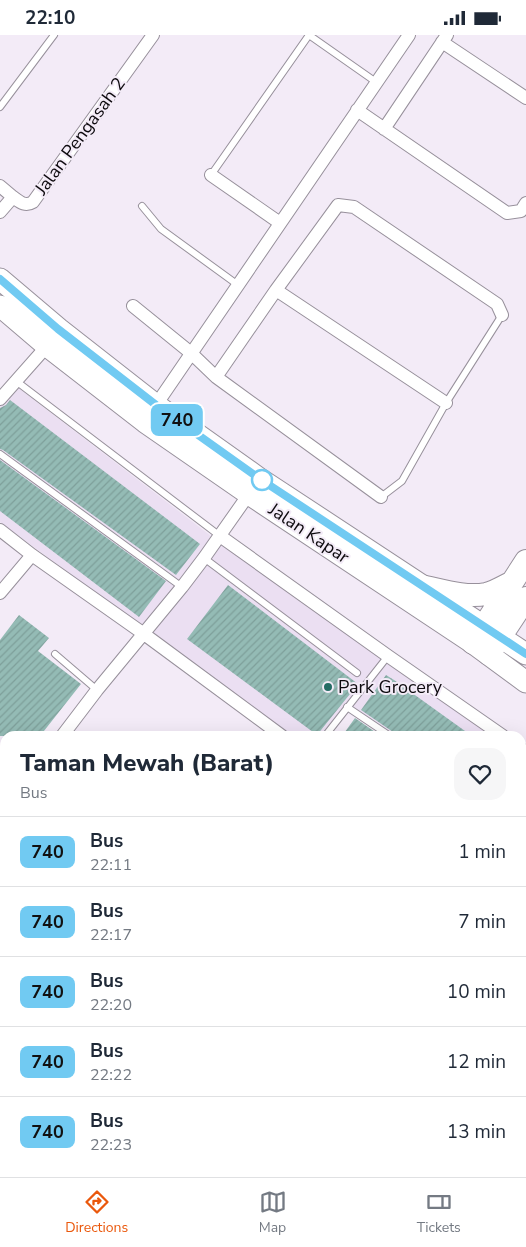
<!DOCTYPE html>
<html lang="en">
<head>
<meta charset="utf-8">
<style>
	:root { --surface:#fff; --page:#f6f6f7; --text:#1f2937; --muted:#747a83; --line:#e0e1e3; --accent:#ea580c }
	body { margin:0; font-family:"Nunito Sans",sans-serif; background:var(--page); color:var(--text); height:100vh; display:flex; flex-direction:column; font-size:19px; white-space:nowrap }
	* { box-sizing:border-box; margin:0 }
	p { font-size:16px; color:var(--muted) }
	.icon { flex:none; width:28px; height:28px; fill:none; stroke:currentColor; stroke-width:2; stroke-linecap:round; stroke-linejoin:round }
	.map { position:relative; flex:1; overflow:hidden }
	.side { position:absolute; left:0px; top:696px; width:526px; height:446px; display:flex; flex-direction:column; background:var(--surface); border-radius:15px 15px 0 0; box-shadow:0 5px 20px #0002 }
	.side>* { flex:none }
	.badge { padding:0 10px; border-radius:8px; font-size:18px; line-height:32px }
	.map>.badge { position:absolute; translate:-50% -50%; box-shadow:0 0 0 2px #fff }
	.round { display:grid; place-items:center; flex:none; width:52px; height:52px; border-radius:15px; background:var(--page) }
	.headline { display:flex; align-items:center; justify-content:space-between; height:85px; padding:0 20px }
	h1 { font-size:24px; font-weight:800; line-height:38px }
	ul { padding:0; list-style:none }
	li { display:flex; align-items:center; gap:15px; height:70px; padding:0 20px; border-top:1px solid var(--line) }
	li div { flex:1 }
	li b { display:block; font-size:19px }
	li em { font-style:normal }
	li .badge { min-width:55px; font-weight:700; text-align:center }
	.status { display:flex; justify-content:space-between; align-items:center; height:35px; padding:0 25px; background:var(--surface); direction:ltr }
	.status svg { height:14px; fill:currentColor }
	.tab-bar { display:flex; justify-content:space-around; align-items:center; height:70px; border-top:1px solid var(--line); background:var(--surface); font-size:14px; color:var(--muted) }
	.tab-bar a { display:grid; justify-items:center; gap:2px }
	.tab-bar .active { color:var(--accent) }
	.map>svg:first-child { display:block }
	.built { fill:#ebdff2 }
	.building { fill:url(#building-hatch) }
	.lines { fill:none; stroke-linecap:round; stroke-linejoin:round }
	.service-casing { stroke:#97909b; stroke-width:8 }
	.minor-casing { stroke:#97909b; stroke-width:14 }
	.trunk-casing { stroke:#97909b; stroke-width:23 }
	.motorway-casing { stroke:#97909b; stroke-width:24 }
	.service { stroke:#fff; stroke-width:6 }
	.minor { stroke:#fff; stroke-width:12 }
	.trunk { stroke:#fff; stroke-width:21 }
	.motorway { stroke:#fff; stroke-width:22 }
	.line-casing { stroke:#fff; stroke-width:11 }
	.line { stroke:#71caf2; stroke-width:8 }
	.stop-dot { fill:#fff; stroke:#71caf2; stroke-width:2.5 }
	.poi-dot { fill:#246c64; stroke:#f3ebf7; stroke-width:2 }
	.labels { text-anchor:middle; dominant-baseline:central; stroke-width:4; stroke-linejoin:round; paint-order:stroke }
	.street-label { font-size:18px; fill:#0d0a0e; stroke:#f3ebf7 }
	.poi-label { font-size:18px; fill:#0d0a0e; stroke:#f3ebf7; text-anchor:start }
</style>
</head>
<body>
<div class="status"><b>22:10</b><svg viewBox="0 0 49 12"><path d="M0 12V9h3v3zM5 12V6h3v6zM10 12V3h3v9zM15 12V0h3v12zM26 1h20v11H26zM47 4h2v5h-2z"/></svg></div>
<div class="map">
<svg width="526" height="1142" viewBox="0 0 526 1142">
	<defs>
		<pattern id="building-hatch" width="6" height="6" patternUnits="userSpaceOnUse" patternTransform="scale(1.25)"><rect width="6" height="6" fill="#94bbb5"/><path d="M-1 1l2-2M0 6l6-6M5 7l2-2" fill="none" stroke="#7e9f9a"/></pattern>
	</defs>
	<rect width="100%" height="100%" fill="#f3ebf7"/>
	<!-- built -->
	<path class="built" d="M17,352L224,511L408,643L493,701H396L346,668L320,701H290L0,487V371Z"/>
	<!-- building -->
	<path class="building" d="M10,365L200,509L176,540L3,415L0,414V373L6,370Z
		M0,425L166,546L139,582L0,476Z
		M228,550L358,649L317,700L187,604Z
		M19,580L49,603L38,616L81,649L40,701H0V605Z
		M386,640L394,645L472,701H395L393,697L361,675Z
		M355,683L381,701H342Z"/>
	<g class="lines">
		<defs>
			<path id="service" d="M309,0L376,47
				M0,72L54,0
				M211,140L309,0
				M142,171L161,194L238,250
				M16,346L220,501
				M0,419L182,552
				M381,462L402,446L446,368L502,280
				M204,523L357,638
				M55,619L97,655
				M347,672L390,701
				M325,701L388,621
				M521,790L526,793
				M0,1090L5,1093
				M139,1142L141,1138
				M277,1142L279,1138"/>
			<path id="minor" d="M442,7L526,63
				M357,75L507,178L521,176L526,168
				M384,94L447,0
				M211,140L280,188
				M0,151L13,162
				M0,177L13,162C20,167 25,172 33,167L153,0
				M276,255L446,368
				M133,271L191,318L216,342L381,462
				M216,342L276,255L338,170L354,172L497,269L502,280
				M0,364L47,311
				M156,370L409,0
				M0,495L32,520L144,599L282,701
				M220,501L388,621L503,701
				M0,558L32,520
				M62,701L97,655L182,552L204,523L249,459
				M521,714L526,717
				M521,779L526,772
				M0,818L5,822
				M521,855L526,858
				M0,874L5,877
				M0,945L5,938
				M0,1015L5,1019
				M521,1031L526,1035
				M521,1090L526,1084
				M423,1138L429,1142
				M68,1142L71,1138
				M215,1142L219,1138
				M366,1142L369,1138
				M484,1142L488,1138"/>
			<path id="trunk" d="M0,244L59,294L156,370L260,444L526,619
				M0,271L47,311L145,387L249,459L473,608L526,647"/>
			<path id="motorway" d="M421,551C441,555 465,563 486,559C495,557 504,551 511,548
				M473,608L526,526
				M489,619L526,563"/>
		</defs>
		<!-- service casing -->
		<use href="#service" class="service-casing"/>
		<!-- minor casing -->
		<use href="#minor" class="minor-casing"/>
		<!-- trunk casing -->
		<use href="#trunk" class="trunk-casing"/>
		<!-- motorway casing -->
		<use href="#motorway" class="motorway-casing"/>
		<!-- service -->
		<use href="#service" class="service"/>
		<!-- minor -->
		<use href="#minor" class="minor"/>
		<!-- trunk -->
		<use href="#trunk" class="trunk"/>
		<!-- motorway -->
		<use href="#motorway" class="motorway"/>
	</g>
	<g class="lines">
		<defs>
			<path id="line" d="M0,244L58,294L156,370L260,444L526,619"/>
		</defs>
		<!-- line casing -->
		<use href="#line" class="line-casing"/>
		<!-- line -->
		<use href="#line" class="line"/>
	</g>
	<!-- markers -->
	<circle class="stop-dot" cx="262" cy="445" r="10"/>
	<circle class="poi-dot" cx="328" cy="652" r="5"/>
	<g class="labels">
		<!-- street labels -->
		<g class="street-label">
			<text transform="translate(80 101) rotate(-54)">Jalan Pengasah 2</text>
			<text transform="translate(309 498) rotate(34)">Jalan Kapar</text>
		</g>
		<!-- poi labels -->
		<g class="poi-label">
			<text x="338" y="652">Park Grocery</text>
		</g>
	</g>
</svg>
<b class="badge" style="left:177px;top:385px;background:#71caf2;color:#111">740</b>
<section class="side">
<div class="headline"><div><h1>Taman Mewah (Barat)</h1><p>Bus</p></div><a class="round"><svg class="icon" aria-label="heart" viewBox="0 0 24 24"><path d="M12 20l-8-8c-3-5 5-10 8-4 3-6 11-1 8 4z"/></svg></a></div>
<ul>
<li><span class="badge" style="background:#71caf2;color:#111">740</span><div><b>Bus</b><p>22:11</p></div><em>1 min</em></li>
<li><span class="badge" style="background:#71caf2;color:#111">740</span><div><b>Bus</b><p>22:17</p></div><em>7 min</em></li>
<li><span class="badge" style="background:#71caf2;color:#111">740</span><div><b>Bus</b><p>22:20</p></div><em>10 min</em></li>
<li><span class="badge" style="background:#71caf2;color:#111">740</span><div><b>Bus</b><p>22:22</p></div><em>12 min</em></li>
<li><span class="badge" style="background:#71caf2;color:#111">740</span><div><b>Bus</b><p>22:23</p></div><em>13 min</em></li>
</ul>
</section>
</div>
<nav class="tab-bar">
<a class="active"><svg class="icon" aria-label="directions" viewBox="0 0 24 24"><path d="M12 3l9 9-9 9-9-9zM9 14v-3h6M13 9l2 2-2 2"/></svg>Directions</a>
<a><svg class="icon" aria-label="map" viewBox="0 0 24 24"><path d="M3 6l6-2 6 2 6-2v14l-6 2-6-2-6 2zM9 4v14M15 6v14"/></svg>Map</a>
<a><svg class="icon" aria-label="tickets" viewBox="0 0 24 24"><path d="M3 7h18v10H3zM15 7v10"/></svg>Tickets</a>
</nav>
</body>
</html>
